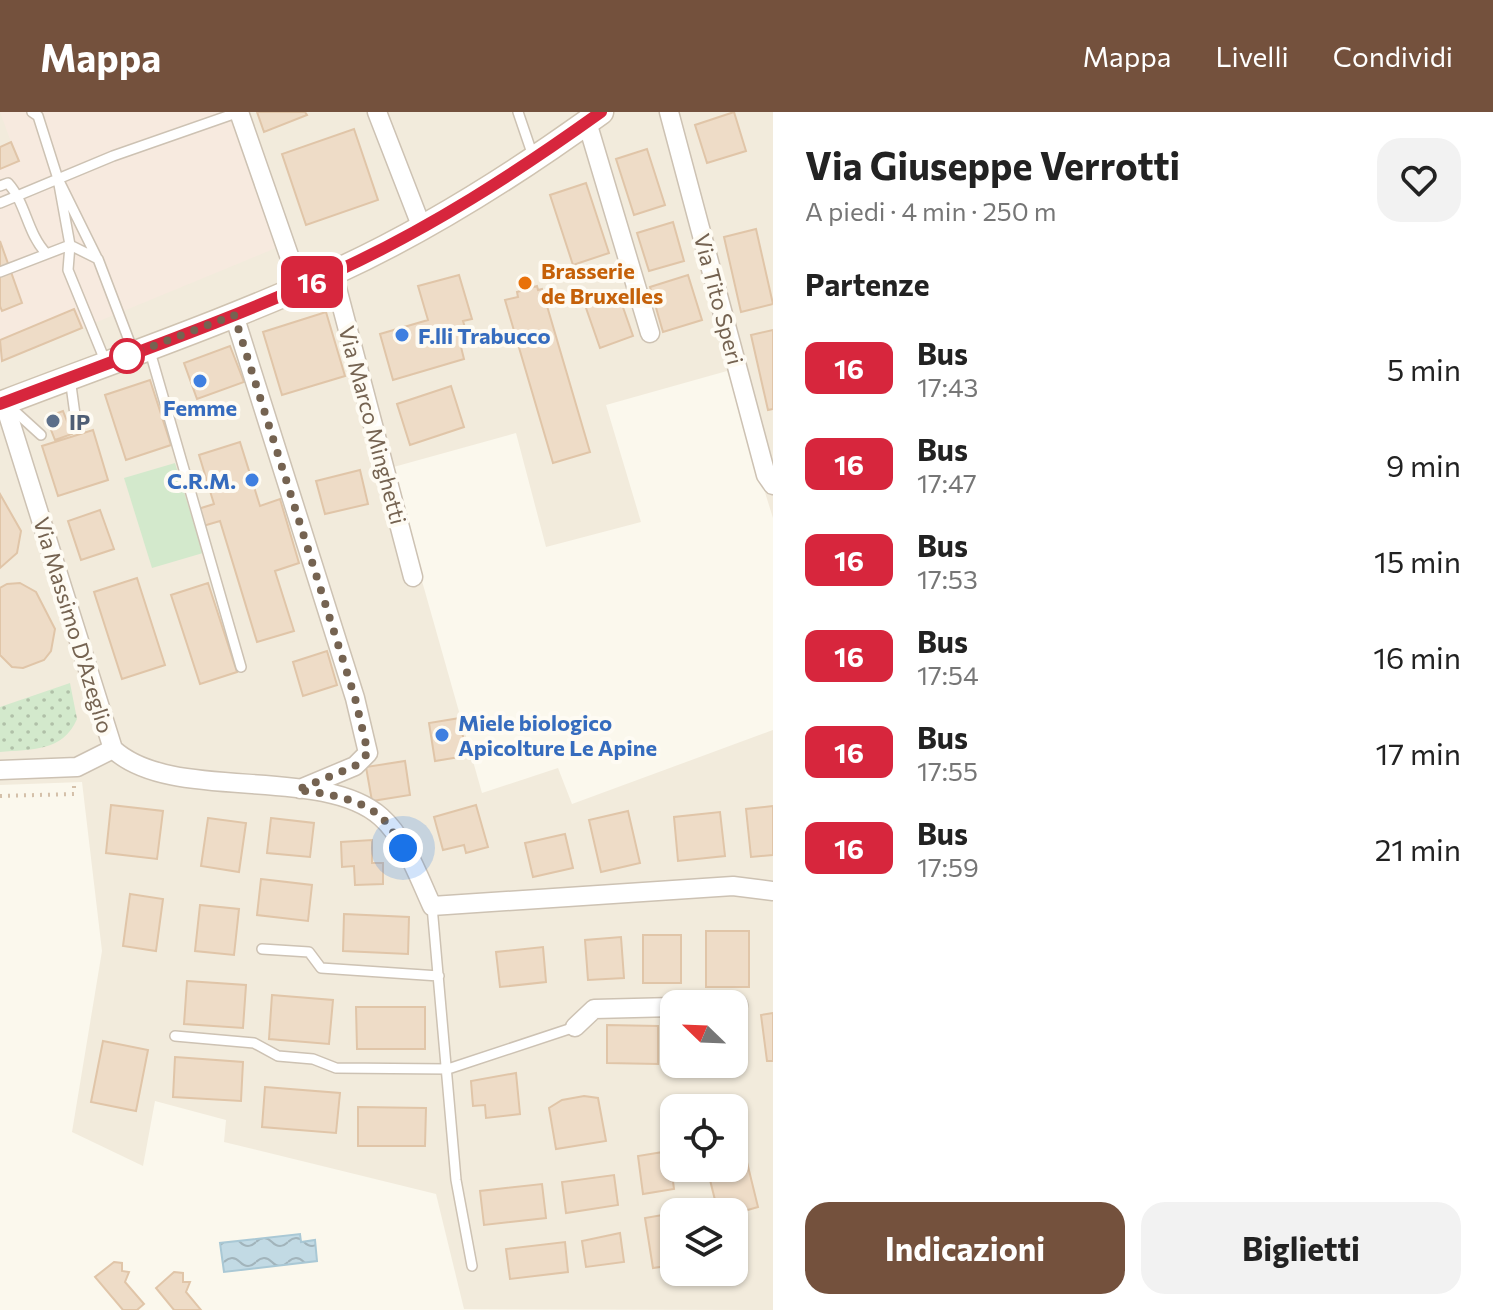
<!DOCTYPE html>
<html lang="it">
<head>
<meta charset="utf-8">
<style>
	:root { --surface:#fff; --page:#f2f2f2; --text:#222; --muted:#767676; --accent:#74513d }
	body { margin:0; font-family:Commissioner,sans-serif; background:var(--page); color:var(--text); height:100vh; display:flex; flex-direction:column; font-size:30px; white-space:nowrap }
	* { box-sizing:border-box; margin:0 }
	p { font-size:26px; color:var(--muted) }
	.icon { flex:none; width:44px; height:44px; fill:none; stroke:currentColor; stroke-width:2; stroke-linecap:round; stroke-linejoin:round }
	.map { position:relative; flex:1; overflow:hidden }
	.details { display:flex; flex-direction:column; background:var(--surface); width:720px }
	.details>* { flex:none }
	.badge { padding:0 16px; border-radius:12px; font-size:28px; line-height:52px }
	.needle { width:52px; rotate:293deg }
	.controls { position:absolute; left:660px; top:878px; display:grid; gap:16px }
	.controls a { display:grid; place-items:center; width:88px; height:88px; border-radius:16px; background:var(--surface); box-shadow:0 2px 6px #0004; font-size:40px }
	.you { position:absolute; width:40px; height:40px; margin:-20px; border:6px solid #fff; border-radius:50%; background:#1a73e8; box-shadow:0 0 0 12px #1a73e833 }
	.map>.badge { position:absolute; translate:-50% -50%; box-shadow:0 0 0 4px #fff }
	h2 { padding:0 32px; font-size:30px; line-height:72px }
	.round { display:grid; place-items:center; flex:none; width:84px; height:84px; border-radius:24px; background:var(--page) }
	.overview { display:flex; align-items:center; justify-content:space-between; height:136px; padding:0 32px }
	h1 { font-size:38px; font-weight:700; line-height:60px }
	.button { display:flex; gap:16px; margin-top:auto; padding:16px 32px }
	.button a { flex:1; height:92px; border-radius:24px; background:var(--accent); color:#fff; font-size:32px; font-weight:700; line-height:92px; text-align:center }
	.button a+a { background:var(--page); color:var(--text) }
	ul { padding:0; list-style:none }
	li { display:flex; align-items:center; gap:24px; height:96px; padding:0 32px }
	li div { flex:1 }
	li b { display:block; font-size:30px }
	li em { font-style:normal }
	li .badge { min-width:88px; font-weight:700; text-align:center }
	header { display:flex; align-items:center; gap:48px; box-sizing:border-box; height:112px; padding:0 40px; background:var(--accent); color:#fff }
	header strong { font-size:38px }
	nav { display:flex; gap:44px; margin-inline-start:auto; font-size:28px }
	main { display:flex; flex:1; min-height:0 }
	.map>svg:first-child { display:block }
	.residential { fill:#f2ebdc; fill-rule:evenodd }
	.commercial { fill:#f7eadf }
	.grass { fill:url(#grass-dots) }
	.garden { fill:#d3e9cc }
	.water { fill:url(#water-waves); stroke:#a9c8d5; stroke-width:2 }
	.building { fill:#eedcc7; stroke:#e0c5a8; stroke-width:2 }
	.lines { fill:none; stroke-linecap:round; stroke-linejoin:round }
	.lane-casing { stroke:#cdc2b3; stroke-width:12 }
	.street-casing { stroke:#cdc2b3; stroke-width:21 }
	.secondary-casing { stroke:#cfc3b1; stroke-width:27 }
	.path { stroke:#d4c0a9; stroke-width:4; stroke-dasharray:2 6; stroke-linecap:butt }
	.lane { stroke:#fff; stroke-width:9 }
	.street { stroke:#fff; stroke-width:18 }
	.secondary { stroke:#fff; stroke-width:24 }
	.line-casing { stroke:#fff; stroke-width:18 }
	.line { stroke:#d7263d; stroke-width:12 }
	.walk { stroke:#756351; stroke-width:8; stroke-dasharray:0 14.4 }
	.food-dot { fill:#e8710a; stroke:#fefbf3; stroke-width:3 }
	.shop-dot { fill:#3f7fe0; stroke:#fefbf3; stroke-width:3 }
	.stop-dot { fill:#fff; stroke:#d7263d; stroke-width:4 }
	.service-dot { fill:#5c6f8a; stroke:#fefbf3; stroke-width:3 }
	.labels { text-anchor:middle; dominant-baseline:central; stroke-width:8; stroke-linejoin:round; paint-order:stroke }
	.food-label { font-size:22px; font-weight:bold; fill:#c56008; stroke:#fefbf3; text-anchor:start }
	.street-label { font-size:22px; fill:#756351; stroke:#fefbf3 }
	.shop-label { font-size:22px; font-weight:bold; fill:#366cbe; stroke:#fefbf3; text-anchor:start }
	.service-label { font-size:22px; font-weight:bold; fill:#4e5e75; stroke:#fefbf3; text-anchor:start }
</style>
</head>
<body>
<header>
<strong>Mappa</strong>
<nav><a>Mappa</a><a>Livelli</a><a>Condividi</a></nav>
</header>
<main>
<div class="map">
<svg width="773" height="1198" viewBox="0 0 773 1198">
	<defs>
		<pattern id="grass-dots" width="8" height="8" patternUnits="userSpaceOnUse" patternTransform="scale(2)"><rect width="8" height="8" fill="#d3e9cc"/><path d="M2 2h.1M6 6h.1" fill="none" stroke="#b0c0a8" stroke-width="1.8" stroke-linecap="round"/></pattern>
		<pattern id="water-waves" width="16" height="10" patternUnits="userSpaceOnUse" patternTransform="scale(2)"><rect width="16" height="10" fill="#c2dae4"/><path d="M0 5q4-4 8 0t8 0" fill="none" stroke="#a2b4bb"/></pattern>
	</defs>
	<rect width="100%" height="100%" fill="#fbf8ed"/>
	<!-- residential -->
	<path class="residential" d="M0,0H773V406L727,259L606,293L641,410L546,435L516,321L390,356L482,681L558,656L572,692L773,618V1198L464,1197L436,1082L224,1030L226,1008L155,989L143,1054L72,1020L102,839L82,670L0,673ZM674,892H734V952H674ZM674,996H734V1056H674ZM674,1100H734V1160H674Z"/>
	<!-- commercial -->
	<path class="commercial" d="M0,0H230L276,136L0,250V35L11,30Z"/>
	<!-- grass -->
	<path class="grass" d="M70,571L77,607C63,640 31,637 0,640V595Z"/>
	<!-- garden -->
	<path class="garden" d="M175,351L203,441L152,456L124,366Z"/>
	<!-- water -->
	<path class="water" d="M300,1122L301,1130L315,1128L317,1149L224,1160L220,1131Z"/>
	<!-- building -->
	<path class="building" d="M257,0H305L307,3L264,20Z
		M734,0L746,39L707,51L695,13Z
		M354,17L378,88L306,113L282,42Z
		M11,30L19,49L0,57V35Z
		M647,37L665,93L634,103L616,47Z
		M586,71L609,141L573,153L550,83Z
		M673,110L684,149L649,159L637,121Z
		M756,117L773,192L741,200L724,125Z
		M0,129L22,191L2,199L0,194Z
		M459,163L472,207L463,209L470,232L461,235L464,247L393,268L380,222L428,208L418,174Z
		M688,163L702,208L663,220L650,175Z
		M537,174L538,178L542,177L590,340L553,351L505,188L518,185L517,180Z
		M618,181L633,224L600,236L585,193Z
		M74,197L82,216L2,249L0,228Z
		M326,200L345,264L282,283L263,220Z
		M773,218V297L768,298L751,223Z
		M230,234L244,270L197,287L184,251Z
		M150,268L171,333L126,348L105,283Z
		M451,274L464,315L410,333L397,292Z
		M63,299L72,322L55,328L46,305Z
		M93,318L108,368L58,384L42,334Z
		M240,330L260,394L280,387L299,451L275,459L294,519L257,530L220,409L203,414L198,397L214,392L199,343Z
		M360,358L368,392L325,402L316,369Z
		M0,382L21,419L17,441L0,456Z
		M100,398L114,437L81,448L68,409Z
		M137,466L165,553L122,567L94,480Z
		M20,471L36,480L55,517L51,539L44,548L23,556L12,555L0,543V476L7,472Z
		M208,471L237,560L200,572L171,483Z
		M327,539L337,573L303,584L293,550Z
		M460,606L466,644L435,649L429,611Z
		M405,649L410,683L372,689L366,655Z
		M111,693L163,699L157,747L106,741Z
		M476,693L488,735L466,741L464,733L443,738L434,705Z
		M773,694V743L751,745L746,697Z
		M628,699L640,751L601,760L589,708Z
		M720,700L725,744L678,749L674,705Z
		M208,706L246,711L239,760L201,754Z
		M271,706L314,711L310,745L267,741Z
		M565,722L573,756L533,765L525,731Z
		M372,728V751H383V772L355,773L354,754L342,755L341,730Z
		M261,767L312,773L308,809L257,803Z
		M130,782L163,787L156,839L123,834Z
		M200,793L239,797L234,843L195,839Z
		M344,802L409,805L408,842L343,839Z
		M706,819H749V875H706Z
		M643,823H681V871H643Z
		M621,825L624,866L588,868L585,828Z
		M543,835L546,870L500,875L496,840Z
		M187,869L246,873L243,916L184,912Z
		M272,883L333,888L329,932L269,927Z
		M356,895H425V937H357Z
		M773,901V949H767L761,903Z
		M607,913L658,914V952L607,951Z
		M103,929L148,938L136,999L91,990Z
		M175,945L243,950L241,989L173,985Z
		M683,952H723V962L683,959Z
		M516,961L520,1002L486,1006L485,993L473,994L471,969Z
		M265,975L340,981L336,1021L262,1015Z
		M584,984L598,986L606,1029L556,1037L549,996L562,988Z
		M358,995L426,996L425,1034H358Z
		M744,1038L758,1095L734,1102L718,1100L707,1056H734V1041Z
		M669,1039L674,1077L643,1082L638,1044Z
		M614,1063L618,1093L566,1101L562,1070Z
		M542,1072L546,1106L484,1113L480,1079Z
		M674,1101V1153L653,1156L645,1106Z
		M620,1121L624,1150L586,1155L582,1129Z
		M565,1130L568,1160L510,1167L506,1137Z
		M114,1150L122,1151V1159L129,1160L125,1170L144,1192L137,1198H123L95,1165Z
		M174,1160L183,1161V1170H190L186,1180L201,1198H174L156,1176Z"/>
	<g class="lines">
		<defs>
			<path id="lane" d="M32,0L38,4L58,67L97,146
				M518,0L533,44
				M58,67L70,133L68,158L106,251
				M0,74L8,71C26,91 27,121 46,141
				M0,91L113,44L239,0
				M0,160L70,133L98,147L133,239
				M149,236L241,555
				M70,266L76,310
				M8,293L41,323
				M432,794L456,1068L472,1154
				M262,837L309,840L321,856L439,864
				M175,924L254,931L278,944L313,947L336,956L448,957L575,915"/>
			<path id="street" d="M239,0L300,175
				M377,0L422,116
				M669,0L766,363L773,373
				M587,10L650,221
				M333,161L413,465
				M234,203L355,586L368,641L355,654L300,677
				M4,290L113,637C172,692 322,652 381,705C405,726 419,766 432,794L733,774L773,779
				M0,658L77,655L113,637
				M734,894L738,893
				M575,915L594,897L674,895"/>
			<path id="secondary" d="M0,292C112,249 226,210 335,160C429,117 517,61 601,0"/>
		</defs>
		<!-- lane casing -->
		<use href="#lane" class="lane-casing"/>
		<!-- street casing -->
		<use href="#street" class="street-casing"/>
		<!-- secondary casing -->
		<use href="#secondary" class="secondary-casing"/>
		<!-- path -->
		<path class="path" d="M0,684L74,682V674"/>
		<!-- lane -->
		<use href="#lane" class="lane"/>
		<!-- street -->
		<use href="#street" class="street"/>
		<!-- secondary -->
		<use href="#secondary" class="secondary"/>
	</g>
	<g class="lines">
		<defs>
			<path id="line" d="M0,292C112,249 226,210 335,160C429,117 516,61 601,0"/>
		</defs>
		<!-- line casing -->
		<use href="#line" class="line-casing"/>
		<!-- line -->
		<use href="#line" class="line"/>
		<!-- walk -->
		<path class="walk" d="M127,244L234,203L355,586L368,641L355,654L297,678C324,681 360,686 381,705C390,713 396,726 403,736"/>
	</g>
	<!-- markers -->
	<circle class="food-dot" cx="525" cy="171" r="8"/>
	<g class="shop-dot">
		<circle cx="402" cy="223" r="8"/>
		<circle cx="200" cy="269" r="8"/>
		<circle cx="252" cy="368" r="8"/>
		<circle cx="442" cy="623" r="8"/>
	</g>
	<circle class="stop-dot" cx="127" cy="244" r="16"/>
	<circle class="service-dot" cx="53" cy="309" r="8"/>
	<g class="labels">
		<!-- food labels -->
		<g class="food-label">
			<text x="541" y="158">Brasserie<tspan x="541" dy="25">de Bruxelles</tspan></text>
		</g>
		<!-- street labels -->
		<g class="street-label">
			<text transform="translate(719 187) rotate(75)">Via Tito Speri</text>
			<text transform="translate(373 313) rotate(75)">Via Marco Minghetti</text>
			<text transform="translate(74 513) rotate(73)">Via Massimo D'Azeglio</text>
		</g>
		<!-- shop labels -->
		<g class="shop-label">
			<text x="418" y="223">F.lli Trabucco</text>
			<text x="200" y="295" text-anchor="middle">Femme</text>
			<text x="236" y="368" text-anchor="end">C.R.M.</text>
			<text x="458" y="610">Miele biologico<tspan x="458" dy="25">Apicolture Le Apine</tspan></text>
		</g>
		<!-- service labels -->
		<g class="service-label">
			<text x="69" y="309">IP</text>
		</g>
	</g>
</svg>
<div class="controls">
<a><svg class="needle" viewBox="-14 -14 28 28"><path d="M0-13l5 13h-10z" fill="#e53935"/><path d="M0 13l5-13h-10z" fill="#767676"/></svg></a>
<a><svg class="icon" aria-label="locate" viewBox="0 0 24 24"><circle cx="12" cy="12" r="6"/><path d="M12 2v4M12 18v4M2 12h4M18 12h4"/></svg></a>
<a><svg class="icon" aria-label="layers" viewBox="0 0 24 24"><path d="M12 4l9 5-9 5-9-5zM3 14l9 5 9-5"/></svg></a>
</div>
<div class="you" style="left:403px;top:736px"></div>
<b class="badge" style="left:312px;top:170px;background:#d7263d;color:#fff">16</b>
</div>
<section class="details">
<div class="overview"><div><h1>Via Giuseppe Verrotti</h1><p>A piedi · 4 min · 250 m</p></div><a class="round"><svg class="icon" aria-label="heart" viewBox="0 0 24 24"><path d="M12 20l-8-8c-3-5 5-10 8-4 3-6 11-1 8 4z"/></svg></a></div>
<h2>Partenze</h2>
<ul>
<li><span class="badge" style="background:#d7263d;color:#fff">16</span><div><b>Bus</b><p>17:43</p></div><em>5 min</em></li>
<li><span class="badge" style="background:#d7263d;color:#fff">16</span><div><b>Bus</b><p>17:47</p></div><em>9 min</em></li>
<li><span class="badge" style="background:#d7263d;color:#fff">16</span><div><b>Bus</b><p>17:53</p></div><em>15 min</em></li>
<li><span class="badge" style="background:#d7263d;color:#fff">16</span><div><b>Bus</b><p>17:54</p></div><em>16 min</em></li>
<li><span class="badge" style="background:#d7263d;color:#fff">16</span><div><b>Bus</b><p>17:55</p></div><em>17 min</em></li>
<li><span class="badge" style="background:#d7263d;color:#fff">16</span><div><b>Bus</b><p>17:59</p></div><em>21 min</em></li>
</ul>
<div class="button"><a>Indicazioni</a><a>Biglietti</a></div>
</section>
</main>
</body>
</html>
